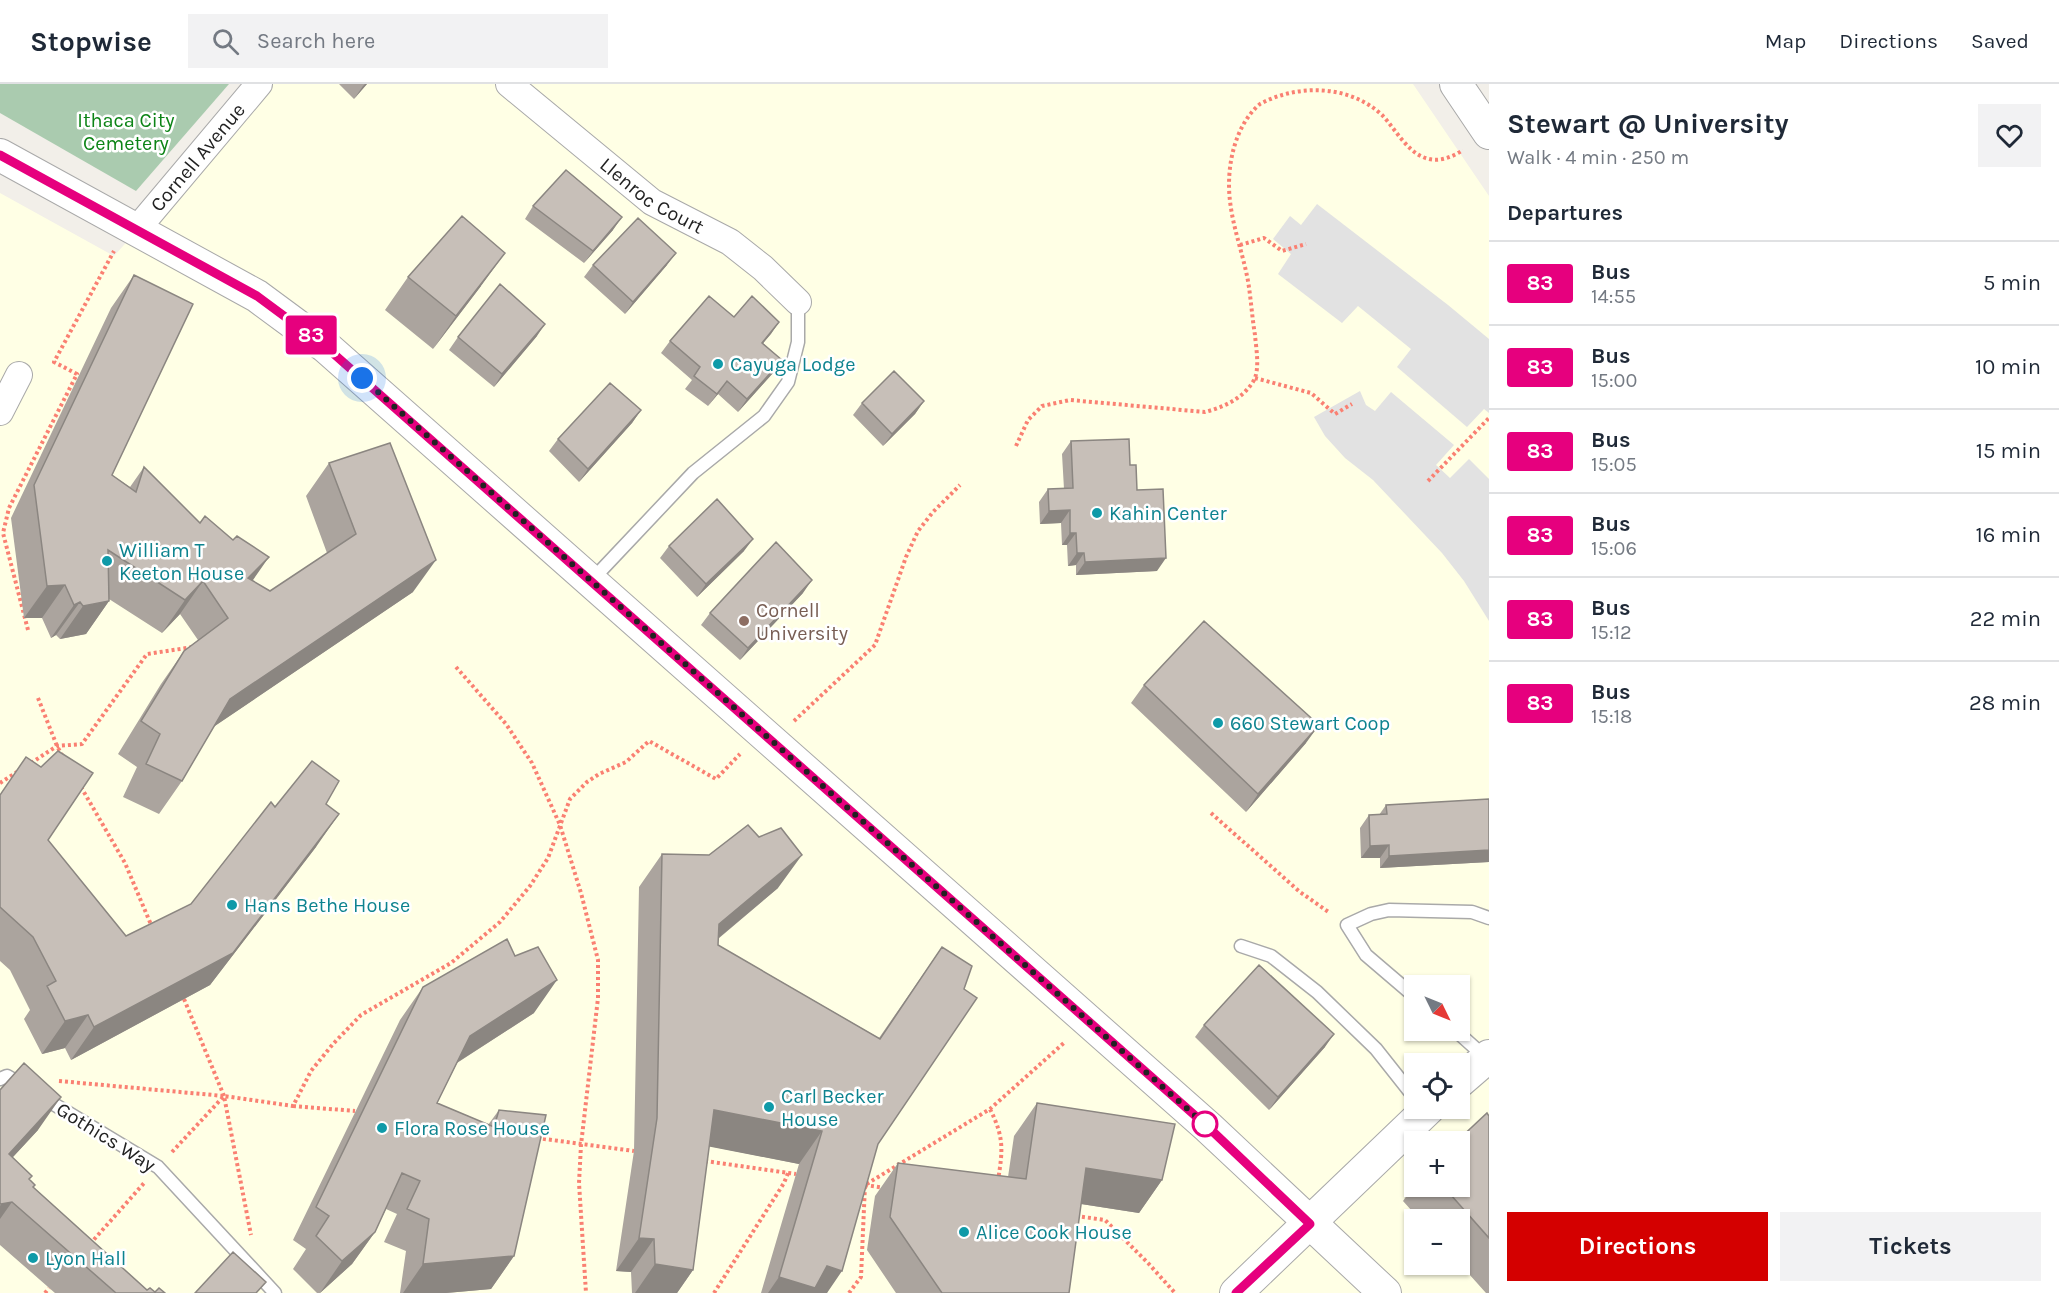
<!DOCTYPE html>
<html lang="en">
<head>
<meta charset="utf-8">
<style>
	:root { --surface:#fff; --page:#f2f2f3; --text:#1f2937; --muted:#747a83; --line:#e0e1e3; --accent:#d40000 }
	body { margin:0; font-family:Karla,sans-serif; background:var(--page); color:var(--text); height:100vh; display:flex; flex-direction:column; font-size:22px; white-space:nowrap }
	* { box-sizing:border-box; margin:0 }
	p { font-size:20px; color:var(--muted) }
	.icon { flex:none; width:33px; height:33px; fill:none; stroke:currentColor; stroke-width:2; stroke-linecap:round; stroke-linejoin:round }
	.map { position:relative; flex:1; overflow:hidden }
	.panel { display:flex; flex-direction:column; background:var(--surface); width:570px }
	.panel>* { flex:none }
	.badge { padding:0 12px; border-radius:4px; font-size:21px; line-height:39px }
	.needle { width:39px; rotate:133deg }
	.fabs { position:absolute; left:1404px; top:891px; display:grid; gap:12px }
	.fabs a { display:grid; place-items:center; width:66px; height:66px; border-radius:0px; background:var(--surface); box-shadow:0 2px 4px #0004; font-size:30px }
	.you { position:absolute; width:30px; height:30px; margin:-15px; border:4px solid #fff; border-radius:50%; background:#1a73e8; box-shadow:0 0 0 9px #1a73e833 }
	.map>.badge { position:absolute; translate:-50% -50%; box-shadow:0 0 0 3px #fff }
	h2 { padding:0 18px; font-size:22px; line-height:54px }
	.round { display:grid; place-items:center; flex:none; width:63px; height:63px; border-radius:0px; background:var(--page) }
	.head { display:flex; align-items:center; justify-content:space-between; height:102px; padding:0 18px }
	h1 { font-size:28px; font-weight:700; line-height:45px }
	.cta { display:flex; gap:12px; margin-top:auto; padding:12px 18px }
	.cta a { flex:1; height:69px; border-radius:0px; background:var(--accent); color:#fff; font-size:24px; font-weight:700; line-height:69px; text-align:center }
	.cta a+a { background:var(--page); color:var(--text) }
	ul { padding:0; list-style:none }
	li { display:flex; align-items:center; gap:18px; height:84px; padding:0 18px; border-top:2px solid var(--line) }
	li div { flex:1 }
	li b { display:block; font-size:22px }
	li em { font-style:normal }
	li .badge { min-width:66px; font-weight:700; text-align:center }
	header { display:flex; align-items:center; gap:36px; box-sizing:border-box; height:84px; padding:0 30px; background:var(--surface); border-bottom:2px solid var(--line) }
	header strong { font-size:28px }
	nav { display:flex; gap:33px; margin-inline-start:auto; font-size:21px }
	.search { width:420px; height:54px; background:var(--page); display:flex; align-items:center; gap:15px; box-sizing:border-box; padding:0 21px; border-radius:0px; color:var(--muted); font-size:22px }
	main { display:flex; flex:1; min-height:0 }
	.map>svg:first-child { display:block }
	.education { fill:#ffffe5; fill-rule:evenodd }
	.cemetery { fill:#aacbaf }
	.parking { fill:#e2e2e2 }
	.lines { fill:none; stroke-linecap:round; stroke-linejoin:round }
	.service-casing { stroke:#a9a9a9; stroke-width:15 }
	.minor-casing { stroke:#a9a9a9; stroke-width:28 }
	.tertiary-casing { stroke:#a9a9a9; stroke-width:34 }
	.path { stroke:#fa8072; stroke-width:4; stroke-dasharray:3 3; stroke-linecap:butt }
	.service { stroke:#fff; stroke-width:12 }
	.minor { stroke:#fff; stroke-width:26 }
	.tertiary { stroke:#fff; stroke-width:32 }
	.wall { fill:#aba49e }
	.shaded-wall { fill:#8b8681 }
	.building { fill:#c7bfb8; stroke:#8b8681; stroke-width:1.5 }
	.line-casing { stroke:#fff; stroke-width:14 }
	.line { stroke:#e6007e; stroke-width:9 }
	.walk { stroke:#222; stroke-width:6; stroke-dasharray:0 10.8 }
	.culture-dot { fill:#0f9aa8; stroke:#fff; stroke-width:2 }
	.education-dot { fill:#8d6e63; stroke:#fff; stroke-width:2 }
	.stop-dot { fill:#fff; stroke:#e6007e; stroke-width:3 }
	.labels { text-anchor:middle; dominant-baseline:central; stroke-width:5; stroke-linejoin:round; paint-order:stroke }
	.park-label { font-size:20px; fill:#0c8416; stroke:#fff }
	.street-label { font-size:20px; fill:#222; stroke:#fff }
	.culture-label { font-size:20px; fill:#0d838f; stroke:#fff; text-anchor:start }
	.education-label { font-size:20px; fill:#785e54; stroke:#fff; text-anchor:start }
</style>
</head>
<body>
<header>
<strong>Stopwise</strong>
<div class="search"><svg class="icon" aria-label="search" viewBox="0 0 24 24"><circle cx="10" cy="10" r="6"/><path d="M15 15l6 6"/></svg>Search here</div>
<nav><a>Map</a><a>Directions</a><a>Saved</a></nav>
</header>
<main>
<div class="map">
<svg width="1489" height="1209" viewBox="0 0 1489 1209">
	<rect width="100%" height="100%" fill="#f2efe9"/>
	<!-- education -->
	<path class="education" d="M269,0H1413L1489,112V1209H0V109L114,172ZM1414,902H1460V946H1414ZM1414,980H1460V1024H1414ZM1414,1058H1460V1102H1414ZM1414,1136H1460V1180H1414Z"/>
	<!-- cemetery -->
	<path class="cemetery" d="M0,0H229L136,107L0,29Z"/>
	<!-- parking -->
	<path class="parking" d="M1317,120L1448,221L1489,255V329L1484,325L1467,343L1397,283L1411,265L1358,222L1342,239L1278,190L1291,170L1273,155L1290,132L1301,141Z
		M1360,307L1366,321L1375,327L1391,308L1454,361L1436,381L1450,394L1469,375L1489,395V537L1464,497L1442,469L1373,396L1345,374L1325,352L1314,333Z"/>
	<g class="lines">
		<defs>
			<path id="service" d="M592,496L693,389L764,332L788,298L798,258V218
				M1241,862L1271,872L1317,908L1376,965L1414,1013
				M1414,912L1366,871L1347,841L1371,830L1389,826L1472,828L1489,834
				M1455,946L1485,973
				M0,995L7,992L24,1002
				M42,1013L158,1083L275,1209"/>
			<g id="minor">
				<path id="s1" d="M509,0L652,118L730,158L763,184L798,218"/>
				<path id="s2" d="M137,145L259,0"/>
				<path d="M0,328L19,291"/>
			</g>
			<path id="tertiary" d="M1456,0L1489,49
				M0,71L257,212L326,263L1208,1043L1385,1209
				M1460,997L1489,972
				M1236,1209L1429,1024"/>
		</defs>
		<!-- service casing -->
		<use href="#service" class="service-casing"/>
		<!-- minor casing -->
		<use href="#minor" class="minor-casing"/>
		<!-- tertiary casing -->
		<use href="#tertiary" class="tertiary-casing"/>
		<!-- path -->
		<path class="path" d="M1240,161L1264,154L1282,167L1306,160
			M1255,294L1311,309L1335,330L1352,320
			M1016,362L1028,336L1042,322L1070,316L1205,328C1224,323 1244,314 1254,296C1260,284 1256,264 1255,251C1252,233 1251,215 1248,197C1243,170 1233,144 1230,117C1226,84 1234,42 1260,20C1297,0 1350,0 1383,32C1396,46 1409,71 1429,75C1441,78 1454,72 1463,66
			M1428,397L1489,334
			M28,546L3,449L9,424L77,290L54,278L114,167
			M456,583L506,640L532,679L560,741L581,809L598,876V914L581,1061L579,1099L586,1209
			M38,614L57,662L63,673
			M794,637L875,561L906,473L918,447L933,428L960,401
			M31,679L57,662L82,660L147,570L193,563
			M0,699L17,688
			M81,703L125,779L152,843
			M1211,729L1300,808L1330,829
			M184,915L224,1012
			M59,997L224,1012L251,1151
			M293,1022L355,1027
			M990,1025C1004,1053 1003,1066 998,1096
			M537,1054L634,1067
			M172,1068L224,1012L293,1022L311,987L333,960L361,931L451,879L500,838L530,802L548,774L570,715L587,698L599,690L626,678L649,657L716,695L740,670
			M705,1077L796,1090
			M865,1101L885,1104
			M1076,1132L1105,1136L1148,1179L1175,1209
			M90,1160L145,1098
			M45,1209L49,1204
			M714,1209L784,1099L788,1089
			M849,1209L861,1193L865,1101L990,1025L1065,958"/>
		<!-- service -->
		<use href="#service" class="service"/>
		<!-- minor -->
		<use href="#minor" class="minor"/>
		<!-- tertiary -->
		<use href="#tertiary" class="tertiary"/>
	</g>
	<!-- wall -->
	<path class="wall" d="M339,0H367L354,15Z
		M533,122L613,146L584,179L525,135Z
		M593,181H667L625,230L584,193Z
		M134,191L112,391L130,403L144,383L253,497L270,507L327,469L306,412L329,379L413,508L213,643L182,697L159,730L123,713L137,683L118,670L161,600L184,567L198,556L180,530L162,549L109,515V517L86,550L60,555L56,551L51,554L42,534H24L11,434L111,224Z
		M408,193L481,202L433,265L385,226Z
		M734,233L779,238L763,259L782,276L773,289L738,328L718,310L708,322L685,305L692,296L661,269L670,257Z
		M537,252L494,303L449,266L458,253Z
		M924,317L915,330L883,362L853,331L862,319Z
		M641,326L632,339L579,398L549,367L558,355Z
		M1071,357L1130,381L1137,406L1157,487L1076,491V481L1068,482L1067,461H1062L1061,439L1040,440L1039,418L1048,405H1064L1062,370Z
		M669,462L744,467L697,513L660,474Z
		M803,509L740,576L701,541L710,529Z
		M1144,601L1306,659L1246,728L1131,619Z
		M0,710L48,756L126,852L191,820L275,723L326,720L316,763L210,901L71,976L65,964L42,970L24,935L30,926L10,886L0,877Z
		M1489,715V778L1380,784V774H1361L1360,744L1369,731H1379L1386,721Z
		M759,753L778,804L718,855V861L879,954L942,863L878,1060L827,1209H761L799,1080L709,1062L693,1186L677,1209H632L631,1188L616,1187L634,1067L639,803L662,770L709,771Z
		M423,903L534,929L457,979L437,1019L488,1041L499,1026L514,1172L491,1205L446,1209H400L406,1167L384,1158L397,1130L386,1125L375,1148L352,1180L320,1209H317L293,1185L306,1165L293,1156L400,936Z
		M1204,941L1325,963L1269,1026L1195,953Z
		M0,1006L38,1046L12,1074L32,1092L29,1095L34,1104L147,1206L165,1209H55L0,1161Z
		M1037,1019L1162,1096L1139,1129L1081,1120L1069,1209H896L867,1166L875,1112L898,1079L1008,1093L1014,1052Z
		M1489,1032V1209H1486L1460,1180V1136H1420L1403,1117L1414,1101V1102H1460Z"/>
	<!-- shaded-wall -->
	<path class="shaded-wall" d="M365,0H367L354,15L363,2Z
		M622,133L613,146L584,179L593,167Z
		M505,169L481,202L433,265L456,232Z
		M676,169L667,181L625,230L633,218Z
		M779,238L771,250L753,271L762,259Z
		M545,240L537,252L494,303L502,290Z
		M782,276L773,289L738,328L747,315Z
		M727,297L718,310L708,322L717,310Z
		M924,317L915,330L883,362L892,350Z
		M641,326L632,339L579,398L588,385Z
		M1070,426L1061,439L1040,440L1049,427Z
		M1070,449H1076L1067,461H1062Z
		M753,455L744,467L697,513L706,500Z
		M1077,469H1084L1076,481L1068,482Z
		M269,473L246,506L248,494Z
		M1166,474L1157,487L1076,491L1085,478Z
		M436,476L413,508L206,648L230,615Z
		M812,496L803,509L740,576L748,564Z
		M203,497L180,530L162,549L185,516Z
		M65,501L42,534H24L47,502Z
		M109,517L86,550L60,555L83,522Z
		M80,518L56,551L51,554L74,521Z
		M1319,641L1306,659L1246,728L1258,710Z
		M339,730L316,763L210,901L71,976L94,943Z
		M1389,761L1380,774H1361L1370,762Z
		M1489,766V778L1380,784L1389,772Z
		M802,771L778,804L696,873L719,840Z
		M557,896L534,929L447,985L470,952Z
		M88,931L65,964L42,970L65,937Z
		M1334,950L1325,963L1269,1026L1278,1013Z
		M61,1013L38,1046L0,1087L9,1070Z
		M714,1026L822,1047L799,1080L691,1059Z
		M1086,1084L1162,1096L1139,1129L1062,1117Z
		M12,1118L0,1135V1122L1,1120Z
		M375,1148L352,1180L320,1209L342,1177Z
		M639,1154L654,1155L631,1188L616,1187Z
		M514,1172L491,1205L446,1209H403L423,1180Z
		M655,1180L693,1186L677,1209H635Z
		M827,1182L842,1187L827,1209H768L779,1193Z"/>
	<!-- building -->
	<path class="building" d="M566,86L622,133L593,167L533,122Z
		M462,132L505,169L456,232L408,193Z
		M638,134L676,169L633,218L593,181Z
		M134,191L193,220L112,391L136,408L144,383L200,439L205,432L233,456L237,452L269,473L248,494L270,507L356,450L329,379L390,359L436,476L230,615L182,697L146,680L160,650L141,637L184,567L228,534L203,497L185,516L108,466L109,517L83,522L80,518L74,521L65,501L47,502L34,401Z
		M500,200L545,240L502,290L458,253Z
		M709,212L734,233L752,212L779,238L762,259L782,276L747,315L727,297L717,310L694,292L700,283L670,257Z
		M894,287L924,317L892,350L862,319Z
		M610,299L641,326L588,385L558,355Z
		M1129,355L1130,381H1136L1137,406L1163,405L1166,474L1085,478L1084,469H1077L1076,449H1070V426L1049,427L1048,405L1073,404L1071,357Z
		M717,415L753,455L706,500L669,462Z
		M776,458L812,496L748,564L710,529Z
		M1204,537L1319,641L1258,710L1144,601Z
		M58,667L93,689L48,756L126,852L191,820L271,718L275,723L312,677L339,697L326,720L339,730L233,869L94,943L88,931L65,937L47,902L56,897L33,853L0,823V711L26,673L41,683Z
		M1489,715V766L1389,772V761L1370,762L1369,731L1387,730L1386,721Z
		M748,741L759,753L781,744L802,771L719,840L718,861L880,955L942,863L972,882L964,905L977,914L878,1060L842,1187L827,1182L815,1204L779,1193L822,1047L714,1026L693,1186L655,1180L654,1155L639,1154L657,1034L662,770L709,771Z
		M507,855L515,872L538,863L557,896L470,952L437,1019L494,1043L499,1026L546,1031L514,1172L423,1180L429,1135L407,1125L420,1097L402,1089L375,1148L342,1177L316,1152L329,1132L316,1123L423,903Z
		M1259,881L1334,950L1278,1013L1204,941Z
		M24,979L61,1013L9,1070L32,1092L29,1095L35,1101L33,1103L147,1206L150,1204L155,1208L159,1204L165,1209H116L12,1118L1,1120L0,1119V1006Z
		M1037,1019L1175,1040L1162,1096L1086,1084L1069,1209H942L890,1133L898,1079L1026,1095Z
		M1487,1029L1489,1032V1154L1443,1102H1460V1058H1456Z
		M233,1168L266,1198L256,1209H195Z"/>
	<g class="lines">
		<defs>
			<path id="line" d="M0,71L257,212L326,263L1208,1043L1310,1140L1236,1209"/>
		</defs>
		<!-- line casing -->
		<use href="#line" class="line-casing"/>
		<!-- line -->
		<use href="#line" class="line"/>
		<!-- walk -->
		<path class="walk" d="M362,294L1208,1043L1205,1040"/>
	</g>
	<!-- markers -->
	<g class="culture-dot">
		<circle cx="718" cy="280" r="6"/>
		<circle cx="1097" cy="429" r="6"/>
		<circle cx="107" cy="477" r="6"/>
		<circle cx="1218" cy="639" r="6"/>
		<circle cx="232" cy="821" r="6"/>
		<circle cx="769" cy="1023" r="6"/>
		<circle cx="382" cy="1044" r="6"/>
		<circle cx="964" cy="1148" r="6"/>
		<circle cx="33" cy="1174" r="6"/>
	</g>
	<circle class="education-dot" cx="744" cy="537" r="6"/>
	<circle class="stop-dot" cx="1205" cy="1040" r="12"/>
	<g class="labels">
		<!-- park labels -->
		<g class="park-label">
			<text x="126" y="36">Ithaca City<tspan x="126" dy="23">Cemetery</tspan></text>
		</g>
		<!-- street labels -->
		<g class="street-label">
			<text stroke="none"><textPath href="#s2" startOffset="94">Cornell Avenue</textPath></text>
			<text stroke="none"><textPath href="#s1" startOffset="182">Llenroc Court</textPath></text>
			<text transform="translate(106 1053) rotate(32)">Gothics Way</text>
		</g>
		<!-- culture labels -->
		<g class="culture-label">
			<text x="730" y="280">Cayuga Lodge</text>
			<text x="1109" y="429">Kahin Center</text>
			<text x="119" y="466">William T<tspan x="119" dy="23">Keeton House</tspan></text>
			<text x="1230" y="639">660 Stewart Coop</text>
			<text x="244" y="821">Hans Bethe House</text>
			<text x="781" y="1012">Carl Becker<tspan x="781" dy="23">House</tspan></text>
			<text x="394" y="1044">Flora Rose House</text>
			<text x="976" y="1148">Alice Cook House</text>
			<text x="45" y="1174">Lyon Hall</text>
		</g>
		<!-- education labels -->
		<g class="education-label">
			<text x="756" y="526">Cornell<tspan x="756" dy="23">University</tspan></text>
		</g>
	</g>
</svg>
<div class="fabs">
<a><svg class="needle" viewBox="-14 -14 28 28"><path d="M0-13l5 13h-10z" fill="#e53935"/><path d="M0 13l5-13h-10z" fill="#747a83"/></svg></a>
<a><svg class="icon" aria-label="locate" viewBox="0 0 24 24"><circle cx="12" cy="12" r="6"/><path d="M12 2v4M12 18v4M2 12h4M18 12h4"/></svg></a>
<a>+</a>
<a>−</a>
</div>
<div class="you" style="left:362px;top:294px"></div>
<b class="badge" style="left:311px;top:251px;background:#e6007e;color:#fff">83</b>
</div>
<section class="panel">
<div class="head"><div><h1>Stewart @ University</h1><p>Walk · 4 min · 250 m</p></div><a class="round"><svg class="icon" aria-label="heart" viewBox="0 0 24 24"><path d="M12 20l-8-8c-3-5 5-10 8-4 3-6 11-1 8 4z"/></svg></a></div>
<h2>Departures</h2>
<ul>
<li><span class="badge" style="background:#e6007e;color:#fff">83</span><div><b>Bus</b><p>14:55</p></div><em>5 min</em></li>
<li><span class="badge" style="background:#e6007e;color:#fff">83</span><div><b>Bus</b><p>15:00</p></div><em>10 min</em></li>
<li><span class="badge" style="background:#e6007e;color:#fff">83</span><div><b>Bus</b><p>15:05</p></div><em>15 min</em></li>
<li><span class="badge" style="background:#e6007e;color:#fff">83</span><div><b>Bus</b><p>15:06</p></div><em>16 min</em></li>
<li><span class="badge" style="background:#e6007e;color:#fff">83</span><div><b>Bus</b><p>15:12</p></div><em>22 min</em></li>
<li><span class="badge" style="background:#e6007e;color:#fff">83</span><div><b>Bus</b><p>15:18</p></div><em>28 min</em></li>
</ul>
<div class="cta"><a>Directions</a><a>Tickets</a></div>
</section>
</main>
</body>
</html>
